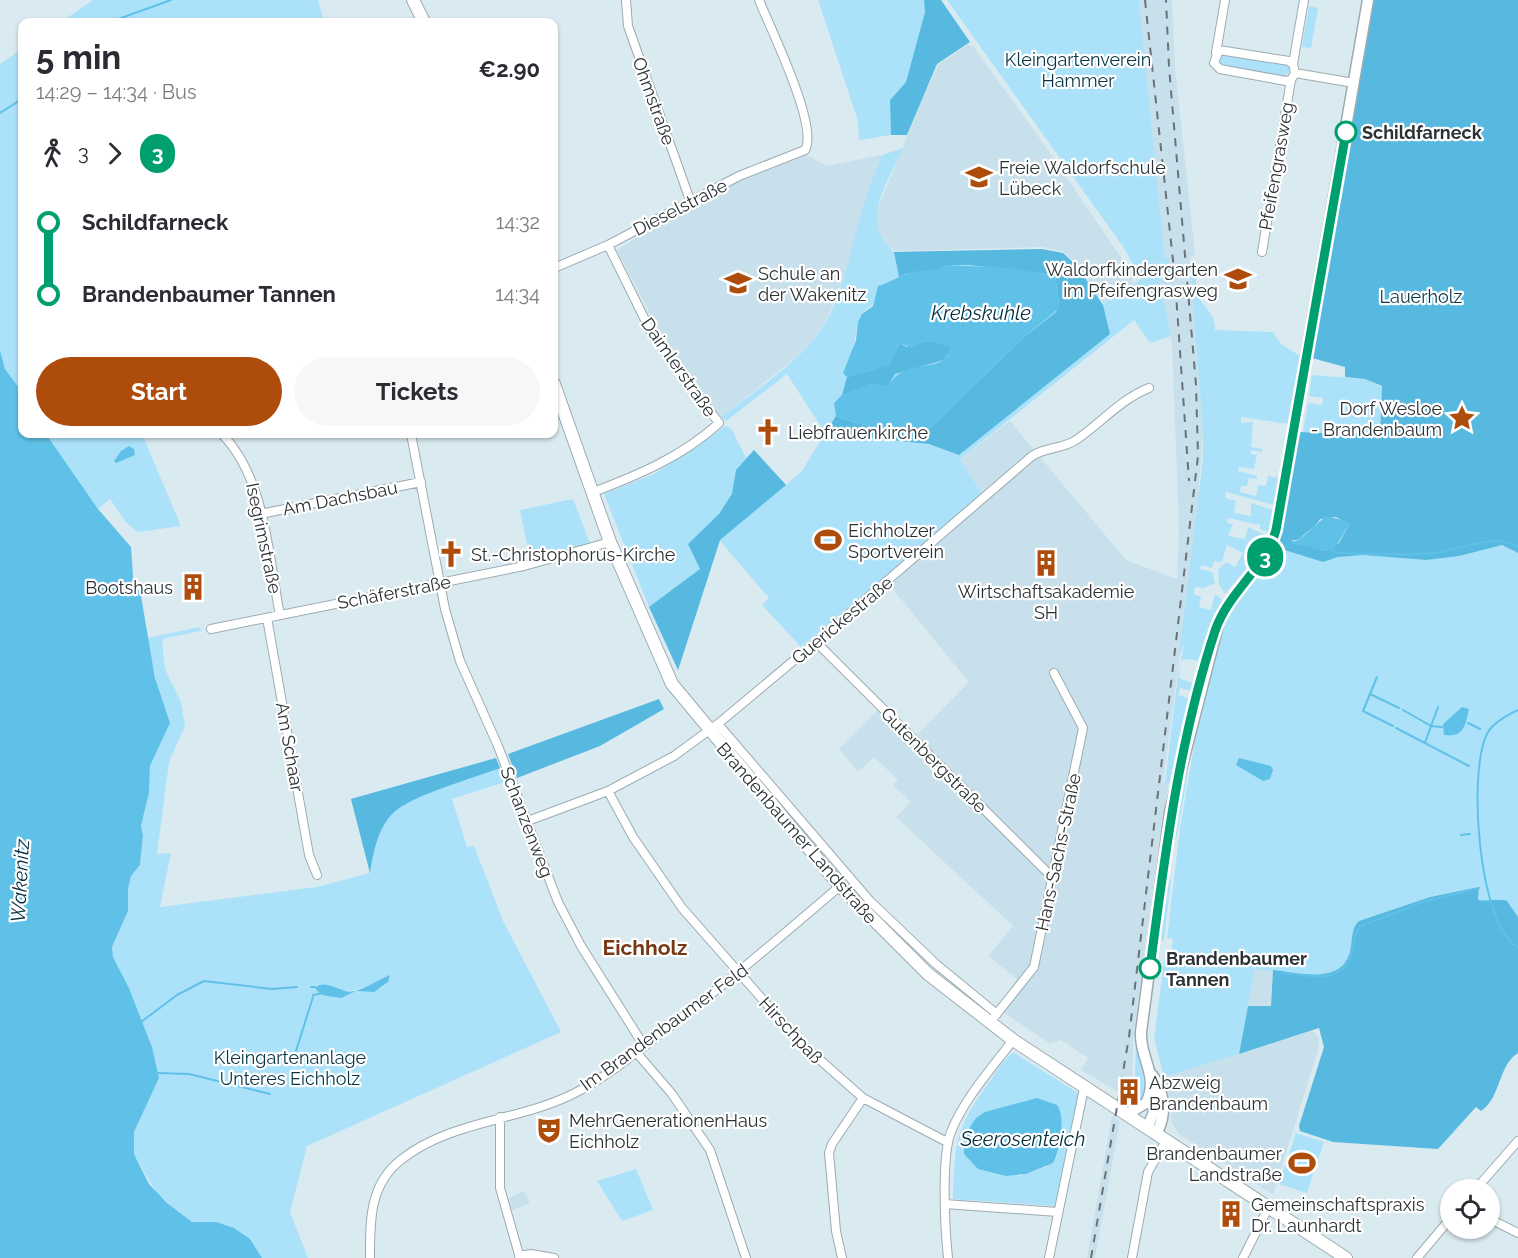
<!DOCTYPE html>
<html lang="en">
<head>
<meta charset="utf-8">
<style>
	:root { --surface:#fff; --page:#f7f7f7; --text:#2b2b33; --muted:#7c7c81; --accent:#ae4c0c }
	body { margin:0; font-family:Raleway,sans-serif; background:var(--page); color:var(--text); height:100vh; display:flex; flex-direction:column; font-size:22px; white-space:nowrap }
	* { box-sizing:border-box; margin:0 }
	p { font-size:20px; color:var(--muted) }
	.icon { flex:none; width:33px; height:33px; fill:none; stroke:currentColor; stroke-width:2; stroke-linecap:round; stroke-linejoin:round }
	.map { position:relative; flex:1; overflow:hidden }
	.sheet { position:absolute; left:18px; top:18px; width:540px; height:420px; display:flex; flex-direction:column; background:var(--surface); border-radius:12px; box-shadow:0 2px 4px #0004 }
	.sheet>* { flex:none }
	.badge { padding:0 12px; border-radius:20px; font-size:21px; line-height:39px }
	.controls { position:absolute; left:1440px; top:1179px; display:grid; gap:12px }
	.controls a { display:grid; place-items:center; width:60px; height:60px; border-radius:50%; background:var(--surface); box-shadow:0 2px 4px #0004; font-size:30px }
	.map>.badge { position:absolute; translate:-50% -50%; box-shadow:0 0 0 3px #fff }
	.legs { display:flex; align-items:center; gap:9px; height:66px; padding:0 18px; font-size:20px }
	.legs p { margin-inline-start:auto }
	.overview { display:flex; align-items:center; justify-content:space-between; height:102px; padding:0 18px }
	h1 { font-size:33px; font-weight:700; line-height:45px }
	.action { display:flex; gap:12px; margin-top:auto; padding:12px 18px }
	.action a { flex:1; height:69px; border-radius:36px; background:var(--accent); color:#fff; font-size:24px; font-weight:700; line-height:69px; text-align:center }
	.action a+a { background:var(--page); color:var(--text) }
	ul { padding:0 18px; list-style:none }
	li { display:flex; align-items:center; gap:21px; height:72px; font-size:22px }
	li i { display:grid; place-items:center; width:9px; height:100%; margin:0 8px; background:currentColor }
	li i::after { content:''; width:15px; height:15px; margin:-8px; border:4px solid; border-radius:50%; background:var(--surface) }
	li p { margin-inline-start:auto }
	li:first-child i { background:linear-gradient(#0000 50%,currentColor 0) }
	li:last-child i { background:linear-gradient(currentColor 50%,#0000 0) }
	.map>svg:first-child { display:block }
	.built { fill:#c8e0eb }
	.green { fill:#abe2fa; fill-rule:evenodd }
	.forest { fill:#57b9df; fill-rule:evenodd }
	.water { fill:#60c1e8 }
	.lines { fill:none; stroke-linecap:round; stroke-linejoin:round }
	.stream { stroke:#60c1e8; stroke-width:2 }
	.minor-casing { stroke:#9cabb2; stroke-width:10 }
	.tertiary-casing { stroke:#9cabb2; stroke-width:13 }
	.secondary-casing { stroke:#9cabb2; stroke-width:14 }
	.minor { stroke:#fff; stroke-width:8 }
	.tertiary { stroke:#fff; stroke-width:10 }
	.secondary { stroke:#fff; stroke-width:12 }
	.rail { stroke:#697276; stroke-width:2; stroke-dasharray:8 8; stroke-linecap:butt }
	.line-1-casing { stroke:#fff; stroke-width:14 }
	.line-1 { stroke:#009f6f; stroke-width:9 }
	.stop-1-dot { fill:#fff; stroke:#009f6f; stroke-width:3 }
	.labels { text-anchor:middle; dominant-baseline:central; stroke-width:4.5; stroke-linejoin:round; paint-order:stroke }
	.park-label { font-size:18px; fill:#073545; stroke:#fff }
	.street-label { font-size:18px; fill:#2c3234; stroke:#fff }
	.stop-label { font-size:18px; font-weight:bold; fill:#2c3234; stroke:#fff; text-anchor:start }
	.poi-label { font-size:18px; fill:#2c3234; stroke:#fff; text-anchor:start }
	.water-label { font-size:20px; font-style:italic; fill:#002e3d; stroke:#fff }
	.quarter-label { font-size:21px; font-weight:bold; fill:#773814; stroke:#fff }
</style>
</head>
<body>
<div class="map">
<svg width="1518" height="1258" viewBox="0 0 1518 1258">
	<rect width="100%" height="100%" fill="#daeaf1"/>
	<!-- built -->
	<path class="built" d="M1139,0H1172L1175,68L1195,254L1190,258L1203,430L1195,541L1163,782L1169,784L1161,826L1133,1039L1132,1100L1081,1070L1088,1058L1061,1040L1049,1043L1000,1010L1022,983L988,956L1013,926L896,817L911,802L893,785L898,780L874,757L858,772L839,749L881,707L913,739L969,682L887,582L984,498L960,459L1010,421L1126,560L1177,579L1179,530L1172,343L1160,281L1171,278L1169,259H1165Z
		M968,45L973,46L1036,133L1129,269L1134,283L1104,304L1077,264L1063,252L1042,247L895,251L882,241L876,224L878,207L928,87L938,65Z
		M805,154L827,166L882,155L859,219L848,269L827,318L814,339L793,360L721,417L660,333L617,250L692,203L739,180Z
		M1255,969L1273,970L1271,1007L1248,1006Z
		M1312,1031L1319,1037L1318,1050L1273,1195L1179,1134L1172,1124L1164,1077Z
		M1112,1116L1120,1121L1095,1258H1087Z
		M524,1191L530,1203L511,1211L508,1199Z"/>
	<!-- green -->
	<path class="green" d="M93,0H318L324,22H61Z
		M818,0H924L925,12L906,82L890,100L891,135L859,140L858,121Z
		M947,0H1139L1165,259H1169L1171,279L1160,281L1171,336L1150,343L1134,320L960,459L985,499L887,582L883,578L801,647L762,605L769,598L720,541L678,670L649,607L604,494L656,473L726,426L731,428L746,458L754,450L786,485L802,471L825,433L787,374L726,421L721,417C752,393 788,370 813,340C842,305 847,262 859,220C865,198 874,176 882,155L903,148C888,182 858,223 894,252L1042,249C1078,257 1083,275 1103,304L1141,279L1124,248ZM899,277L968,390L919,342L878,368L845,366C857,349 853,331 862,315C868,305 878,307 877,288Z
		M1309,6L1318,8L1311,48L1302,47Z
		M22,49V392L5,369L0,350V64Z
		M1221,54L1282,62L1289,65V72L1283,78L1219,65Z
		M1191,277H1196C1196,284 1196,292 1199,298C1206,310 1215,313 1215,330L1273,332L1281,344L1300,356L1288,424L1241,417V423L1253,422L1251,447L1262,449V452L1251,450V454L1257,455L1254,469L1239,467L1238,471L1257,476V479L1249,478L1247,486H1241L1240,492L1256,496L1258,485L1266,486L1268,476L1279,478L1274,505L1226,492L1225,498L1236,501L1234,513L1251,516V503L1273,510L1268,532L1260,529V525L1228,518L1227,523L1233,524L1228,536L1245,539L1248,527L1266,536L1252,562L1225,594L1219,584L1218,570L1226,562L1235,567L1243,553L1227,545L1222,562L1214,561L1212,568L1201,565L1200,569L1212,572L1215,583L1204,588L1195,587L1194,594L1201,597L1199,607L1211,610L1215,594L1222,600L1212,619L1200,661L1185,659L1181,661L1179,678L1192,683L1199,664L1192,691L1180,688L1178,695L1190,699L1169,784L1165,783L1178,675L1185,642L1179,657L1203,458V430Z
		M1312,375L1365,379L1382,387L1380,435L1303,432L1308,403L1322,405L1323,398L1309,396Z
		M46,434H142L181,526L137,532L126,522L110,499L98,509Z
		M573,499L590,543L530,558L520,510Z
		M1502,545L1518,553V917L1499,899L1488,903L1478,900L1479,887L1430,897L1365,919C1359,932 1354,950 1346,963C1333,984 1278,971 1255,969L1239,1054L1164,1077L1154,1039L1165,954L1171,955L1173,939L1167,938L1180,829L1197,728L1203,713L1198,712L1215,644L1226,616L1271,553L1278,548L1323,562L1338,557L1363,555L1426,560ZM1469,711C1465,724 1466,733 1449,735V718L1458,712Z
		M200,627L201,631L165,638L162,642L165,669L181,702L185,726L169,762L157,854L171,853L160,907L317,887L370,873L351,799L496,758L505,782L452,799L467,847L474,846L503,921L561,1032L307,1146L290,1212L308,1258H262L250,1239L206,1222L198,1224L192,1222L157,1194L134,1154V1132L159,1078L152,1047L129,988L113,957L112,947L128,911V889L131,876L140,865L143,835L141,826L149,793L150,766L170,723L159,694L147,638ZM386,976H389C384,996 367,988 353,992C337,996 339,998 321,995L316,985L347,992L372,985Z
		M1186,770L1188,773L1176,840L1170,839Z
		M1165,879H1171L1164,941L1157,940Z
		M1136,1046C1138,1049 1145,1086 1145,1092C1145,1096 1141,1102 1139,1105L1135,1074Z
		M1013,1052L1078,1093L1055,1206L953,1199C955,1141 955,1129 990,1081C997,1071 1004,1059 1013,1052ZM1008,1107H1059L1057,1155L1046,1167L1019,1176L964,1136C976,1116 987,1112 1008,1107Z
		M1296,1133L1324,1142L1307,1193L1279,1184Z
		M636,1169L653,1210L622,1221L597,1181Z"/>
	<!-- forest -->
	<path class="forest" d="M924,0H941L970,42L937,64L907,135H891L890,100L906,82L925,12Z
		M1374,0H1518V553L1502,545L1459,556L1426,560L1363,555L1338,557L1323,562L1278,548L1276,545L1298,432L1380,435L1382,386L1365,379L1345,377V367L1312,358ZM1336,517L1349,524L1339,543L1326,551L1291,541L1300,539C1307,530 1315,529 1320,519Z
		M1042,249L1063,253L1076,265L1103,305L1110,334L959,455L929,444L825,433L836,416C866,427 894,433 927,431L1023,338L1056,312L1059,304L1055,275L969,265H947L937,270L905,274L899,277L894,252Z
		M930,340L950,347L951,351L944,360L895,374L888,386L842,395L847,377L878,368L891,359L900,343L907,347Z
		M754,450L786,485L720,540L678,670L649,607L700,569L688,544L719,514L732,494L736,470Z
		M659,699L664,709L600,746L517,778L508,754Z
		M496,758L500,768C474,778 412,795 393,813C378,828 373,853 370,873L351,799Z
		M1479,887L1478,900C1488,902 1497,898 1507,901L1518,917V1053C1498,1065 1501,1098 1481,1111L1476,1107L1438,1149L1333,1142L1300,1131L1299,1126L1324,1047L1319,1028L1239,1054L1248,1006H1271L1273,970C1302,973 1345,986 1351,947C1352,938 1352,927 1359,921L1430,897Z"/>
	<!-- water -->
	<path class="water" d="M946,265L1009,268L1055,276L1059,304L1058,309L1023,338L927,431C895,433 866,427 836,416L834,403L842,395L872,383L888,386C905,358 932,373 948,356L950,347C934,343 927,337 911,348L900,343L890,365L847,377L843,373L856,340L858,322L862,314L873,306L878,286C892,282 903,273 918,271C929,269 937,272 946,265Z
		M0,350L5,369L22,392V434H46L98,509L131,547L134,590H140L155,678L170,723L150,766L149,793L141,826L143,835L140,865L131,876L128,889V911L112,947L113,957L129,988L152,1047L159,1078L134,1132V1154L149,1184L166,1202L192,1222H216L234,1228L250,1239L262,1258H0Z
		M129,446L134,449L135,455L116,463L114,461L121,451Z
		M1326,516L1347,521L1349,524L1334,550L1326,551L1290,543L1300,539Z
		M1462,707L1469,709C1466,724 1464,738 1444,735L1443,724Z
		M1239,758L1271,766L1273,770L1270,779L1263,781L1236,765Z
		M390,975L388,982L374,992L356,991L341,998L321,995L315,988C322,980 336,988 345,991C357,995 379,979 390,975Z
		M1037,1098L1057,1105C1066,1117 1060,1150 1053,1163L1026,1174L1006,1176L978,1169L964,1154V1136L976,1118L985,1112Z"/>
	<g class="lines">
		<!-- stream -->
		<path class="stream" d="M110,22L171,0
			M0,113L22,99
			M1331,551C1342,555 1418,555 1433,553C1461,550 1491,533 1518,546
			M1377,677L1370,694L1399,708
			M1370,694L1363,711L1393,726
			M1438,707L1431,726L1442,727
			M1403,710L1431,726L1425,743
			M1518,710C1508,715 1494,722 1488,732C1467,768 1478,927 1518,947
			M1468,723L1480,729
			M1396,728L1469,766
			M1461,835L1470,834
			M1283,973C1305,975 1339,985 1350,958C1354,948 1353,936 1359,927L1423,902L1479,888
			M311,987H315
			M313,995L319,994
			M141,1022L177,995L204,981L272,989L297,987
			M296,1051L313,997
			M158,1073L189,1074L270,1094"/>
		<defs>
			<path id="minor" d="M626,0L628,26L690,200
				M1219,50L1289,61L1293,64L1295,73L1291,80L1286,81L1220,69L1214,63Z
				M1216,53L1225,0
				M1293,64L1304,0
				M1295,73L1354,83
				M1262,252L1291,80
				M554,268L608,245L739,176L805,150C819,126 770,28 759,0
				M222,434C266,479 268,556 280,615
				M411,434L445,609L460,661L498,746L558,902L581,946L644,1046
				M591,493C638,475 682,457 719,423L653,336L608,245
				M260,514L421,482
				M267,618L309,855L317,875
				M211,629L524,566L610,542
				M816,642L1053,878
				M718,724L870,901L936,964L997,1014
				M608,791L633,837L682,908L801,1043L863,1098L947,1142
				M525,822L608,791L674,756L719,723L816,642L1032,456C1045,447 1063,449 1076,440C1101,423 1121,399 1149,388
				M995,1016L1034,967L1083,728L1054,673
				M636,1052L672,1094L710,1150L746,1258
				M500,1117V1188L520,1258
				M1475,1190L1518,1141
				M945,1204L1058,1212
				M1490,1219L1518,1233
				M519,1256L531,1254L554,1258
				M370,1258C370,1221 369,1184 402,1159C452,1120 520,1121 575,1093C608,1076 638,1051 668,1028C727,983 783,935 840,886
				M842,1258L836,1231L829,1153L832,1144L863,1098
				M948,1258C945,1230 941,1157 951,1132C964,1099 992,1068 1013,1040
				M1049,1258L1083,1093L1087,1086
				M1132,1258L1148,1172L1167,1139
				M1243,1258L1269,1206
				M1417,1258L1450,1219"/>
			<path id="tertiary" d="M1152,1075C1164,1091 1167,1114 1157,1132
				M1129,1113L1146,1103C1160,1077 1139,1057 1141,1032L1170,812L1219,621C1235,588 1265,566 1276,530L1368,0
				M1148,1126L1154,1112L1152,1091"/>
			<path id="secondary" d="M413,0L424,22
				M554,384L610,542L672,684L840,886L928,974L1013,1040L1346,1258"/>
		</defs>
		<!-- minor casing -->
		<use href="#minor" class="minor-casing"/>
		<!-- tertiary casing -->
		<use href="#tertiary" class="tertiary-casing"/>
		<!-- secondary casing -->
		<use href="#secondary" class="secondary-casing"/>
		<!-- minor -->
		<use href="#minor" class="minor"/>
		<!-- tertiary -->
		<use href="#tertiary" class="tertiary"/>
		<!-- secondary -->
		<use href="#secondary" class="secondary"/>
		<!-- rail -->
		<path class="rail" d="M1145,0L1175,279L1189,481
			M1091,1258L1129,1037L1198,456L1196,385L1169,67L1166,0"/>
	</g>
	<g class="lines">
		<defs>
			<path id="line-1" d="M1150,968C1165,854 1179,740 1215,631C1228,592 1265,569 1276,530L1346,132"/>
		</defs>
		<!-- line-1 casing -->
		<use href="#line-1" class="line-1-casing"/>
		<!-- line-1 -->
		<use href="#line-1" class="line-1"/>
	</g>
	<!-- icons -->
	<defs>
		<symbol id="school-bare" viewBox="-9 -9 18 18"><path d="M0-5L7-2L0 1L-7-2ZM-4 1L0 2.5L4 1V4Q0 6-4 4Z" fill="#ae4c0c" stroke="#fff" stroke-width="2.5" paint-order="stroke"/></symbol>
		<symbol id="sight-bare" viewBox="-9 -9 18 18"><path d="M0-6L1.8-2.2L6-1.7L2.9 1.2L3.7 5.4L0 3.3L-3.7 5.4L-2.9 1.2L-6-1.7L-1.8-2.2Z" fill="#ae4c0c" stroke="#fff" stroke-width="2.5" paint-order="stroke"/></symbol>
		<symbol id="church-bare" viewBox="-9 -9 18 18"><path d="M-1.2-6h2.4v3.5h3.3v2.4h-3.3V6h-2.4V-.1h-3.3v-2.4h3.3Z" fill="#ae4c0c" stroke="#fff" stroke-width="2.5" paint-order="stroke"/></symbol>
		<symbol id="stadium-bare" viewBox="-9 -9 18 18"><path d="M0-5a6.5 5 0 1 0 0 10a6.5 5 0 1 0 0-10ZM-3.5-1.8h7v3.6h-7Z" fill="#ae4c0c" stroke="#fff" stroke-width="2.5" paint-order="stroke"/></symbol>
		<symbol id="building-bare" viewBox="-9 -9 18 18"><path d="M-4-6H4V6H1V3H-1V6H-4ZM-2.5-4.3h1.7v1.8h-1.7ZM.8-4.3h1.7v1.8H.8ZM-2.5-1h1.7V.8h-1.7ZM.8-1h1.7V.8H.8Z" fill="#ae4c0c" stroke="#fff" stroke-width="2.5" paint-order="stroke"/></symbol>
		<symbol id="theatre-bare" viewBox="-9 -9 18 18"><path d="M-5-5.5Q0-4 5-5.5V0Q5 5 0 6Q-5 5-5 0ZM-3.3-2.5H-1v1.5H-3.3ZM1-2.5H3.3v1.5H1ZM-2.8 1Q0 5.5 2.8 1Z" fill="#ae4c0c" stroke="#fff" stroke-width="2.5" paint-order="stroke"/></symbol>
	</defs>
	<g fill-rule="evenodd">
		<use href="#school-bare" x="960" y="158" width="38" height="38"/>
		<use href="#school-bare" x="1219" y="260" width="38" height="38"/>
		<use href="#school-bare" x="719" y="264" width="38" height="38"/>
		<use href="#sight-bare" x="1443" y="399" width="38" height="38"/>
		<use href="#church-bare" x="749" y="413" width="38" height="38"/>
		<use href="#stadium-bare" x="809" y="521" width="38" height="38"/>
		<use href="#church-bare" x="432" y="535" width="38" height="38"/>
		<use href="#building-bare" x="1027" y="544" width="38" height="38"/>
		<use href="#building-bare" x="174" y="568" width="38" height="38"/>
		<use href="#building-bare" x="1110" y="1073" width="38" height="38"/>
		<use href="#theatre-bare" x="530" y="1111" width="38" height="38"/>
		<use href="#stadium-bare" x="1283" y="1144" width="38" height="38"/>
		<use href="#building-bare" x="1212" y="1195" width="38" height="38"/>
	</g>
	<!-- markers -->
	<g class="stop-1-dot">
		<circle cx="1346" cy="132" r="10"/>
		<circle cx="1150" cy="968" r="10"/>
	</g>
	<g class="labels">
		<!-- park labels -->
		<g class="park-label">
			<text x="1078" y="59">Kleingartenverein<tspan x="1078" dy="21">Hammer</tspan></text>
			<text x="1421" y="296">Lauerholz</text>
			<text x="290" y="1057">Kleingartenanlage<tspan x="290" dy="21">Unteres Eichholz</tspan></text>
		</g>
		<!-- street labels -->
		<g class="street-label">
			<text transform="translate(654 101) rotate(70)">Ohmstraße</text>
			<text transform="translate(1276 166) rotate(-80)">Pfeifengrasweg</text>
			<text transform="translate(680 207) rotate(-27)">Dieselstraße</text>
			<text transform="translate(679 367) rotate(55)">Daimlerstraße</text>
			<text transform="translate(340 498) rotate(-11)">Am Dachsbau</text>
			<text transform="translate(264 538) rotate(78)">Isegrimstraße</text>
			<text transform="translate(394 592) rotate(-11)">Schäferstraße</text>
			<text transform="translate(842 620) rotate(-40)">Guerickestraße</text>
			<text transform="translate(290 747) rotate(80)">Am Schaar</text>
			<text transform="translate(934 760) rotate(45)">Gutenbergstraße</text>
			<text transform="translate(527 822) rotate(69)">Schanzenweg</text>
			<text transform="translate(797 833) rotate(49)">Brandenbaumer Landstraße</text>
			<text transform="translate(1058 852) rotate(-78)">Hans-Sachs-Straße</text>
			<text transform="translate(664 1027) rotate(-36)">Im Brandenbaumer Feld</text>
			<text transform="translate(791 1030) rotate(47)">Hirschpaß</text>
		</g>
		<!-- stop labels -->
		<g class="stop-label">
			<text x="1362" y="132">Schildfarneck</text>
			<text x="1166" y="958">Brandenbaumer<tspan x="1166" dy="21">Tannen</tspan></text>
		</g>
		<!-- poi labels -->
		<g class="poi-label">
			<text x="999" y="167">Freie Waldorfschule<tspan x="999" dy="21">Lübeck</tspan></text>
			<text x="1218" y="269" text-anchor="end">Waldorfkindergarten<tspan x="1218" dy="21">im Pfeifengrasweg</tspan></text>
			<text x="758" y="273">Schule an<tspan x="758" dy="21">der Wakenitz</tspan></text>
			<text x="1442" y="408" text-anchor="end">Dorf Wesloe<tspan x="1442" dy="21">- Brandenbaum</tspan></text>
			<text x="788" y="432">Liebfrauenkirche</text>
			<text x="848" y="530">Eichholzer<tspan x="848" dy="21">Sportverein</tspan></text>
			<text x="471" y="554">St.-Christophorus-Kirche</text>
			<text x="173" y="587" text-anchor="end">Bootshaus</text>
			<text x="1046" y="591" text-anchor="middle">Wirtschaftsakademie<tspan x="1046" dy="21">SH</tspan></text>
			<text x="1149" y="1082">Abzweig<tspan x="1149" dy="21">Brandenbaum</tspan></text>
			<text x="569" y="1120">MehrGenerationenHaus<tspan x="569" dy="21">Eichholz</tspan></text>
			<text x="1282" y="1153" text-anchor="end">Brandenbaumer<tspan x="1282" dy="21">Landstraße</tspan></text>
			<text x="1251" y="1204">Gemeinschaftspraxis<tspan x="1251" dy="21">Dr. Launhardt</tspan></text>
		</g>
		<!-- water labels -->
		<g class="water-label">
			<text x="981" y="313">Krebskuhle</text>
			<text transform="translate(20 881) rotate(-87)">Wakenitz</text>
			<text x="1023" y="1139">Seerosenteich</text>
		</g>
		<!-- quarter labels -->
		<g class="quarter-label">
			<text x="645" y="947">Eichholz</text>
		</g>
	</g>
</svg>
<div class="controls">
<a><svg class="icon" aria-label="locate" viewBox="0 0 24 24"><circle cx="12" cy="12" r="6"/><path d="M12 2v4M12 18v4M2 12h4M18 12h4"/></svg></a>
</div>
<b class="badge" style="left:1265px;top:557px;background:#009f6f;color:#fff">3</b>
<section class="sheet">
<div class="overview"><div><h1>5 min</h1><p>14:29 – 14:34 · Bus</p></div><b>€2.90</b></div>
<div class="legs"><svg class="icon" aria-label="walk" viewBox="0 0 24 24"><circle cx="13" cy="4" r="2"/><path d="M13 8l-2 6 4 7M11 14l-3 7M7 12l3-4h3l4 4"/></svg>3<svg class="icon" aria-label="forward" viewBox="0 0 24 24"><path d="M9 5l7 7-7 7"/></svg><b class="badge" style="background:#009f6f;color:#fff">3</b></div>
<ul>
<li><i style="color:#009f6f"></i><b>Schildfarneck</b><p>14:32</p></li>
<li><i style="color:#009f6f"></i><b>Brandenbaumer Tannen</b><p>14:34</p></li>
</ul>
<div class="action"><a>Start</a><a>Tickets</a></div>
</section>
</div>
</body>
</html>
